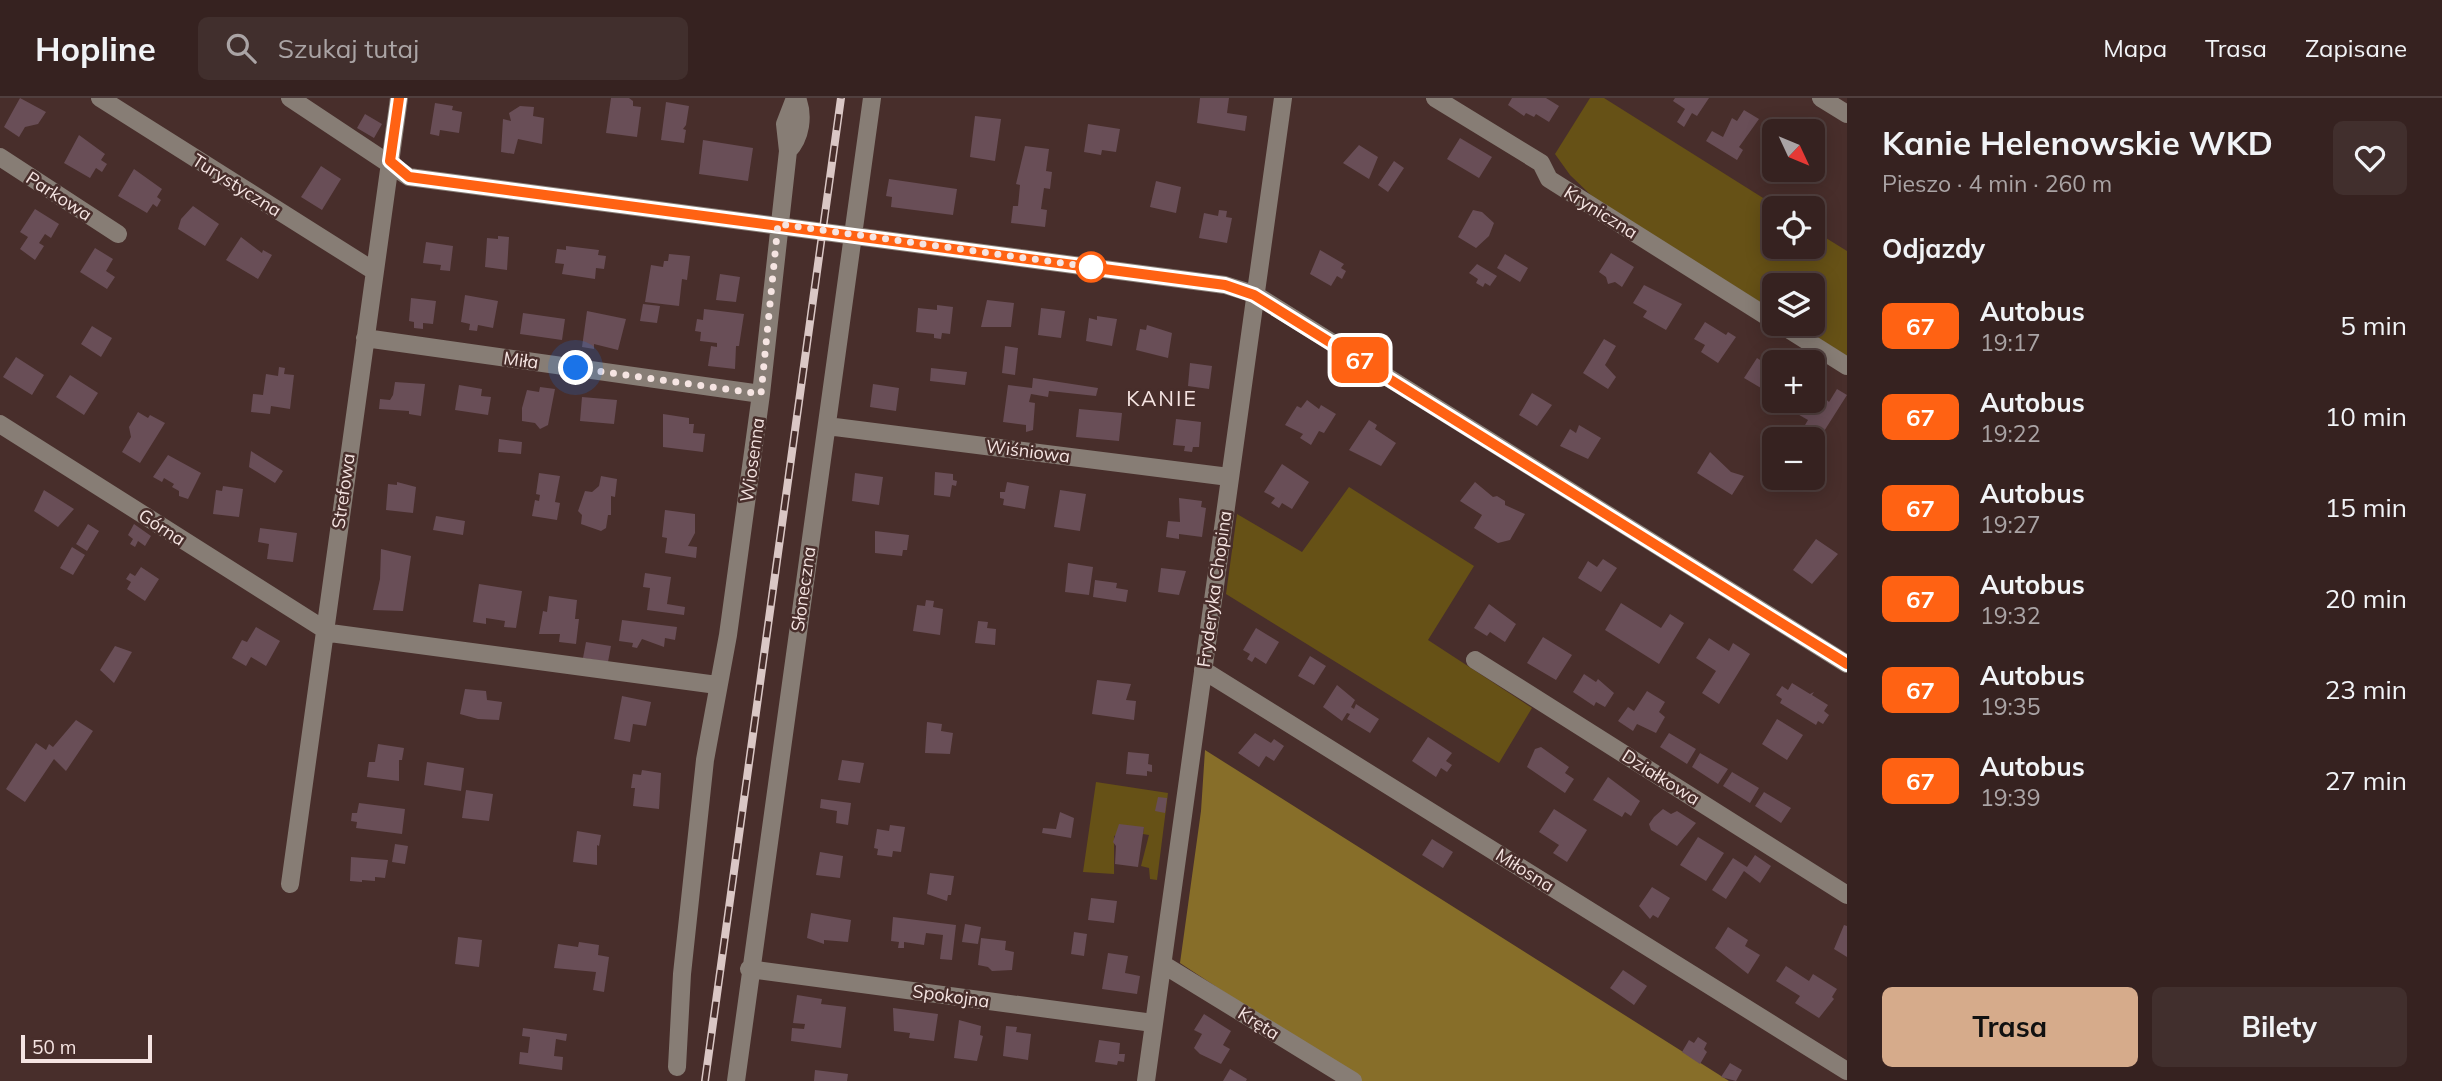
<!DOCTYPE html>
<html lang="pl">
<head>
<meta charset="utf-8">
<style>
	:root { --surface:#362220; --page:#412f2d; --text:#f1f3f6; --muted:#aaa4a5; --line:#503f3e; --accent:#d6ab8b }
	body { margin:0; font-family:Mulish,sans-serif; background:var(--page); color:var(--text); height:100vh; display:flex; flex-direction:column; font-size:26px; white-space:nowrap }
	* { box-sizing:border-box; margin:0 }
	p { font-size:23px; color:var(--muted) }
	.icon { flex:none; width:38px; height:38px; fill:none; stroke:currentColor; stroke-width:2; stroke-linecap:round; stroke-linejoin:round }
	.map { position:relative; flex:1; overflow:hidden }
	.drawer { display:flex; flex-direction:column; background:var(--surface); width:595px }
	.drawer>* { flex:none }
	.badge { padding:0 14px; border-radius:10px; font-size:24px; line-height:46px }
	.needle { width:46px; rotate:134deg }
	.controls { position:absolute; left:1762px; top:21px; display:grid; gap:14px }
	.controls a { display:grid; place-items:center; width:63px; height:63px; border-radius:10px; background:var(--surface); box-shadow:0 4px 18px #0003,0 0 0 2px var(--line); font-size:35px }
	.scale { position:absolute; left:21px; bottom:18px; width:131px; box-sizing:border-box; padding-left:7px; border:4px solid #f5e4e2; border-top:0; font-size:19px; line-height:24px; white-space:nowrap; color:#f5e4e2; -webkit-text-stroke:5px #482e2b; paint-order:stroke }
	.you { position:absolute; width:35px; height:35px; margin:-18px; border:5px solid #fff; border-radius:50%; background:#1a73e8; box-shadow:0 0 0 10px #1a73e833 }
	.map>.badge { position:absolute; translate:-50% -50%; box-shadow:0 0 0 4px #fff }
	h2 { padding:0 35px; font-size:26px; line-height:63px }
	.round { display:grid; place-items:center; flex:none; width:74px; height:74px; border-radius:10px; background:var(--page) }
	.summary { display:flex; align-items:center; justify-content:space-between; height:119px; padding:0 35px }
	h1 { font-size:33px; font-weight:700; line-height:52px }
	.action { display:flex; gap:14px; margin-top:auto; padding:14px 35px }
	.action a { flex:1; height:80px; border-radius:10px; background:var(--accent); color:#111; font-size:28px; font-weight:700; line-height:80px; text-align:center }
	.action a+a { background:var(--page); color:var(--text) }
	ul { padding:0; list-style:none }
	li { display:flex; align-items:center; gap:21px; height:91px; padding:0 35px }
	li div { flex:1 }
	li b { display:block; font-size:26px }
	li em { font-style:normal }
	li .badge { min-width:77px; font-weight:700; text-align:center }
	header { display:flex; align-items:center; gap:42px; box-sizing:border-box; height:98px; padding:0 35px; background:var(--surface); border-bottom:2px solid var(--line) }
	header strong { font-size:33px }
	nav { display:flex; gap:38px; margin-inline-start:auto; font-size:24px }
	.search { width:490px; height:63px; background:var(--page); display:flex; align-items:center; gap:18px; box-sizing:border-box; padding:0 24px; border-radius:10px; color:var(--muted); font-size:26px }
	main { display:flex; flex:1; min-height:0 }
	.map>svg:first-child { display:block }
	.green { fill:#665116 }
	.forest { fill:#876e29 }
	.building { fill:#694e57 }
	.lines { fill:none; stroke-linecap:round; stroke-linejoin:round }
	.minor { stroke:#877d75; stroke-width:18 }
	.rail-casing { stroke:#dac7c5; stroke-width:8 }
	.rail { stroke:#482e2b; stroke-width:5; stroke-dasharray:16; stroke-linecap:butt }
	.line-casing { stroke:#fff; stroke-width:16 }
	.line { stroke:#ff6213; stroke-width:10 }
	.walk { stroke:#f5e4e2; stroke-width:7; stroke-dasharray:0 12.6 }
	.stop-dot { fill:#fff; stroke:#ff6213; stroke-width:3.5 }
	.labels { text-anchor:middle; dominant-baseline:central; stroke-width:5; stroke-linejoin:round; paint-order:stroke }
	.street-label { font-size:18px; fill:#f5e4e2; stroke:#482e2b }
	.quarter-label { font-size:21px; letter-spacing:2px; fill:#f5e4e2; stroke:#482e2b }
</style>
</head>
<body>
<header>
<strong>Hopline</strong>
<div class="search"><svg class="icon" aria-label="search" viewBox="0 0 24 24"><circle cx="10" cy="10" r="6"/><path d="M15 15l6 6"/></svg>Szukaj tutaj</div>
<nav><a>Mapa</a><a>Trasa</a><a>Zapisane</a></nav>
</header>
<main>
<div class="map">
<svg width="1847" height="983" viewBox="0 0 1847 983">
	<rect width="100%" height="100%" fill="#482e2b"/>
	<!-- green -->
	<path class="green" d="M1590,0H1604L1779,110H1774V149H1813V132L1847,153V258L1795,226H1813V187H1774V213L1595,101L1570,77L1555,56Z
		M1349,389L1474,468L1428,542L1532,610L1499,665L1226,496L1237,416L1302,454Z
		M1096,684L1168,695L1157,782L1150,781L1149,770L1141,768L1149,737L1143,736L1144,729L1114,738V776L1083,774Z"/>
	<!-- forest -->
	<path class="forest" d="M1205,652L1729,983H1360L1180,865L1201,713Z"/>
	<!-- building -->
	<path class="building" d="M20,0L46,14L38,26L25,29L19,39L4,29Z
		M611,0H629L633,3V8L641,9L637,39L606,35Z
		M1200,0H1229L1227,15L1247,18L1245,33L1197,25Z
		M1512,0H1546L1559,8L1549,24L1536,16L1534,19L1526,15L1524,18L1508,7Z
		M1675,0H1709L1697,18L1692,15L1684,29L1677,24L1685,11L1673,3Z
		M666,4L689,8L686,27L683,31L686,32L684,45L661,42Z
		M435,5L453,8L452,12L462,14L459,35L440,32L439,38L430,36Z
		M520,8L534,9L533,18L544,20L542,46L518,41L514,56L501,54L503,21L511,23L509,15Z
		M1744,12L1759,21L1739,49L1743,52L1737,62L1706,43L1712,33L1723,39L1732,20L1737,23Z
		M365,16L382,26L374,40L357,30Z
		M975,18L1001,21L995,63L970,59Z
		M1088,26L1120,31L1116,54L1102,52L1101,57L1084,54Z
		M79,37L105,56L101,62L107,66L102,74L96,70L90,80L64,65Z
		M1460,40L1492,59L1479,80L1447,61Z
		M703,42L753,50L748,83L699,76Z
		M1359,47L1378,59L1369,81L1343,65Z
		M1025,48L1049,51L1046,73L1052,74L1050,91L1044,90L1041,111L1047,112L1045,129L1011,125L1013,108H1018L1020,87L1016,86Z
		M1394,63L1404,70L1388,94L1378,87Z
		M321,68L341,81L322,112L301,99Z
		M134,71L162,91L157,99L161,102L157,109L153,106L147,115L118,98Z
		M889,81L957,91L953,117L891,109L892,99L886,98Z
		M1156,83L1181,89L1176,115L1150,109Z
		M193,108L219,126L205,148L178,131L181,121Z
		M35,111L59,126L51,140L45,136L39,145L44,148L35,162L20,151L28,139L20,134Z
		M1219,112L1227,113L1226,119L1232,120L1227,145L1199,140L1204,115L1218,118Z
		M1473,112L1482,114L1494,125L1489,138L1476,150L1458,139Z
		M498,138L509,139L507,172L485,169L487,140L498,141Z
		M241,139L262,155L263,152L272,157L258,181L226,162Z
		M426,144L453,148L450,173L440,172L441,167L423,165Z
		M566,148L599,152L598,157L606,158L604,171L596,170L595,181L562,176L564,166L555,165L557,151L566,152Z
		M95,150L113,161L106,173L115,179L107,191L80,174Z
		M1320,152L1344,166L1341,170L1346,173L1342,181L1337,178L1331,188L1310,176Z
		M1611,155L1634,169L1622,189L1615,184L1608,186L1606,179L1599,174Z
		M669,156L690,158L687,182L682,181L679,208L645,204L651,167L663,169L664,163H668Z
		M1505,156L1528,170L1520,184L1497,170Z
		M1477,166L1497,178L1490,188L1485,185L1483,189L1476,185L1478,181L1469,175Z
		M720,176L740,179L736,204L716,202Z
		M1644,187L1682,206L1666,232L1643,219L1647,213L1633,205Z
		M465,197L498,203L493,230L478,227L477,233L469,232L470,226L461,224Z
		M411,200L436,203L433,226L423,225V231L414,230V224L409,223Z
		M987,202L1014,205L1011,229H981Z
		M643,206L660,208L657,225L640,223Z
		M937,207L953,209L950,236L942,235L941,241L934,240V236L916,234L918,210L937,212Z
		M1041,210L1065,213L1061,240L1038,237Z
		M704,211L744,216L739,248H736L735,271L708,268L711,248L717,249V245L700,243L701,234L695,233L697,221L703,222Z
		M587,213L626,221L618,252L594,246V251L582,249Z
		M523,215L565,221L562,242L520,236Z
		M1097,218L1117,221L1112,248L1086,243L1089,220L1097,222Z
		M1705,224L1726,237L1728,234L1736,239L1718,265L1701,254L1705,247L1694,241Z
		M1147,227L1172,235L1168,260L1136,252L1140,231L1146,232Z
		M92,228L112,240L101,259L81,246Z
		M1604,241L1616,248L1605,267L1616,279L1608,291L1583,275Z
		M1005,248L1018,250L1015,277L1002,275Z
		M16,259L44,277L32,297L3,279Z
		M1757,260L1774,271V293L1768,289L1766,293L1744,280Z
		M1190,265L1212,268L1209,291L1188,288Z
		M279,269L285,270L284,276L294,277L290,311L271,308L270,316L251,314L253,296L263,297L266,276L278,278Z
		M931,270L967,274L965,287L930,283Z
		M70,277L98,295L84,317L56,299Z
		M1033,280L1098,290L1096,298L1049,293L1048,299L1031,296L1029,304L1035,305L1033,332L1026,334V327L1003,324L1008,287L1032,290Z
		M395,284L425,286L421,318L409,316V313L379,311L380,301L390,302L393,297Z
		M873,286L899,290L896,313L870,309Z
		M459,287L482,291L481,298L491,299L488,317L455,312Z
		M540,289L555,291L548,327L540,331L535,325L522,323V310L527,292L539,294Z
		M1813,290L1829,304L1837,291L1847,297L1821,338L1805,327L1808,322L1794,314L1801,303H1813Z
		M1532,295L1552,307L1537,328L1519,317Z
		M582,299L617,302L614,326L580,323Z
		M1307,302L1319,311L1321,307L1336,316L1324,335L1319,333L1311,347L1300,340L1303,336L1285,327L1297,308L1301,310Z
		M1079,311L1122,315L1119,343L1076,339Z
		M138,314L148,320L150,317L165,325L140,365L122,354L131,339L129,329Z
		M663,316L689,320V326H694L693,335L705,336L703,354L663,349Z
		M1176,321L1201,324L1199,349H1193L1192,354L1184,353L1185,348L1173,347Z
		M1369,322L1377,327L1375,331L1396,345L1381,368L1349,352Z
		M1579,327L1601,340L1588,361L1560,348L1570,331L1576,335Z
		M499,341L522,344L521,356L498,354Z
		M251,353L283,373L275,385L249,369Z
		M1710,354L1731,374L1744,378L1732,397L1697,375Z
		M168,357L201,375L188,401L179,398V393L172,389L174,386L164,380L162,384L153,379Z
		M1282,366L1309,384L1292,411L1282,405L1279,410L1271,405L1275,400L1264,394Z
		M935,374L953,376V382L957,383L956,388L952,387L950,399L934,397Z
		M539,375L560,378L555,404L560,405L557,422L532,418L535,402L539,403L540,397L536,396Z
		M855,375L883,379L879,407L852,403Z
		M601,378L617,381L615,399L611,398V417H608L606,430L601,433L581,426L582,417L578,413L585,393L592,394L599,388Z
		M397,384L416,389L413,415L386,412L388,386L397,387Z
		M1007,384L1029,388L1025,411L1003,407L1004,401L1000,400V394H1005Z
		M1475,384L1493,399L1497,398L1505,403V407L1525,416L1510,442L1498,445L1474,430L1482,417L1460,403Z
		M223,388L243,391L239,419L213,416L216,392L222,393Z
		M44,392L74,411L58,429L34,413Z
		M1060,392L1086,396L1080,433L1054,429Z
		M1179,400L1202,403L1201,409L1206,410L1202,439L1179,436V441L1166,439L1168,423L1180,424Z
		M665,412L695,416V435L688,448L697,449L696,460L665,455L667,440L662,439Z
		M436,418L465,423L463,437L433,432Z
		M88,426L99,433L87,453L76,446Z
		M134,426L151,438L145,448L138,443L135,449L130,446L133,441L128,437Z
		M260,430L297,435L293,464L267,461L269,446L258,444Z
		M875,433L909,437L907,452H903L902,458L875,455Z
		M1816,441L1838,456L1812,486L1793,472Z
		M72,449L85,457L73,477L60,470Z
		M381,451L411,458L403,513L373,512L380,481Z
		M1603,461L1617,470L1601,494L1578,480L1588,463L1597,469Z
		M1068,465L1093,469L1089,497L1065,494Z
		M141,469L159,481L145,503L127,491L131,484L126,481L130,475L135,478Z
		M1161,470L1186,473L1179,497L1158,494Z
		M645,475L671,479L667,506L685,509L684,517L647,512L650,490L643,489Z
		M1095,482L1117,485L1116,490L1128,492L1126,504L1093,499Z
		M479,486L522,493L516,530L504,529L505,523L486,520V526L473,524Z
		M549,498L577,502L575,521H579L576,546L559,544L560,536H539L543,513L547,514Z
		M926,502L934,503L933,509L943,511L940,537L913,533L917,507L925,508Z
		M1621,505L1661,530L1670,516L1684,525L1659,566L1605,532Z
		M1489,506L1516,526L1505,544L1490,534L1487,538L1474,530Z
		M622,522L677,529L675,542L665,540L664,549L642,541L637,550L632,549L633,545L619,543Z
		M978,523L988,524L987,530L996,531L995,547L975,545Z
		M256,529L280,543L266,568L251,559L246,568L232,560L242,542L247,544Z
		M1256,530L1279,544L1266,566L1255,559L1252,564L1247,561L1250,556L1243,552Z
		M1543,539L1572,557L1556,582L1527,565Z
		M1709,540L1729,553L1733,545L1750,556L1719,606L1702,595L1716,573L1696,560Z
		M586,544L611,548L608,564L583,560Z
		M115,548L132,554L114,585L100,572Z
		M1310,558L1326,568L1314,587L1298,578Z
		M1584,576L1596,584L1598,581L1614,595L1605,609L1596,604L1594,608L1573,594Z
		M1097,582L1131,586L1126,602L1136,603L1134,622L1092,616Z
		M1792,585L1810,596L1814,594L1812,597L1828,607L1824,613L1829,617L1823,626L1818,623L1816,627L1780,605L1782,601L1776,597L1782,588L1788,592Z
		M1337,587L1355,602L1351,609L1354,611L1356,606L1379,621L1370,635L1347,621L1350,616L1347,615L1342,623L1323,609Z
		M465,591L486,593L487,602L502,604L499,622L478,621L460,616Z
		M1647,593L1665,604L1659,614L1665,619L1656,635L1637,626L1633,633L1618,623L1628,609L1634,613Z
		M622,598L651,604L646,628L633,626L630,644L614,641Z
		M1777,621L1803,637L1787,662L1762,646Z
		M76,622L93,633L66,673L54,661L25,704L6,691L36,645L46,652L49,646L53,649Z
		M927,624L942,626L941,633L953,635L950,656L925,655Z
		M1255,635L1271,645L1274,641L1284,648L1274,663L1266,658L1259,669L1238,655Z
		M1669,635L1696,651L1687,666L1660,649Z
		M1428,639L1452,655L1446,663L1452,667L1447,674L1441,670L1436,679L1412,663Z
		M378,646L404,650L402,662H399V683L367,679L369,664H375Z
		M1541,649L1569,669L1565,675L1574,681L1565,695L1527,669L1535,651Z
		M1128,654L1149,656L1148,666L1152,667V674L1147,673V678L1126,676Z
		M1700,655L1728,671L1718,686L1692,669Z
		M842,662L864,665L860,685L838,682Z
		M427,664L464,670L461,693L424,687Z
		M642,672L661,675L659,711L633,708L635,690H631L633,676L641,677Z
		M1732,674L1759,690L1750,705L1723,688Z
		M1608,679L1640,703L1631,718L1625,714L1622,719L1593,702Z
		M466,692L493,696L489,723L462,720Z
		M1764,694L1791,710L1781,725L1755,708Z
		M1158,699L1167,700L1165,715L1155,713Z
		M821,701L851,705L848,727L836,725L837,713L820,710Z
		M359,705L405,711L402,736L356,730L357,724L351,723L352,715H357Z
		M1554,711L1587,732L1567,764L1553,755L1559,747L1539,734Z
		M1663,711L1671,716L1677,713L1696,725L1677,748L1651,732L1649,726L1654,719Z
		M1060,714L1074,720L1071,740L1042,735L1043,730L1056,731Z
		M1119,726L1144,729L1138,769L1115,766L1116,748L1113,744Z
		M890,727L905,729L901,754L893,753L892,759L877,757L878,751L874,750L877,731L889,733Z
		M577,733L601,737L599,748L597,747V767L573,764Z
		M1698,739L1724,755L1706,783L1680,767Z
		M1432,741L1453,754L1443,770L1422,757Z
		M395,746L408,748L405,766L392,764Z
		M820,754L843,758L840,780L816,777Z
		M1755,757L1771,768L1760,785L1744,773L1726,801L1712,792L1733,760L1747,769Z
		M351,759L388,762L385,780L375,779V783L362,782V784L350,783Z
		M930,775L954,778L951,797H948L947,803L927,796Z
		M1652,789L1670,800L1658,820L1653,817L1650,821L1639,808Z
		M1091,800L1117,803L1114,825L1088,822Z
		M811,815L851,822L848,844L824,842V846L807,840Z
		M893,819L956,827L952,862L940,861L943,837L926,835L924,847L904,844V850H898L899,844L891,843Z
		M965,826L981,829L978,846L962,844Z
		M1844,827L1847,828V859L1834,851Z
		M1728,829L1748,842L1745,848L1760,857L1748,876L1715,850Z
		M1074,834L1087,836L1084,858L1071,856Z
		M458,839L482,842L479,869L455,866Z
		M981,840L1006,843L1005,852L1014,854L1012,872L992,873L988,869L978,867Z
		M579,844L599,847L598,857L609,859L604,894L593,892L596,874L554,870L558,846L578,849Z
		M1108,855L1128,858L1125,875L1140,878L1137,896L1102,891Z
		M1786,868L1809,883L1813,876L1837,891L1832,899L1834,901L1819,920L1795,905L1800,898L1776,883Z
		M1623,872L1647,888L1634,907L1610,890Z
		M797,897L822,901L821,906L846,909L841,950L791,943L792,930L804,931L805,926L793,925Z
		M893,910L938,916L934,943L909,940L910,935L894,933Z
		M1204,916L1231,933L1223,947L1230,951L1221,966L1200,956L1194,950L1202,936L1194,932Z
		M959,922L981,928L980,937L983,938L977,963L954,960Z
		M1006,928L1017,929L1016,934L1031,936L1028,962L1003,958Z
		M523,930L567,936L566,943L556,941L554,958L563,959L562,972L519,966L520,954L528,955L530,939L522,938Z
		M1698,939L1707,945L1704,951L1707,954L1700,966L1682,954L1689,942L1694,945Z
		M1099,942L1120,945L1119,956H1125L1124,964L1118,963L1117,967L1095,964Z
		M1730,965L1742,972L1736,983L1721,979Z
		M1230,971L1247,981L1246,983H1223Z
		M815,972L848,976L847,983H814Z"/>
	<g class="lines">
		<!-- minor -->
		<path class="minor" d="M100,0L374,173
			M290,0L409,79L1225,187L1254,196L1847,566
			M1435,0L1541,65L1549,81L1774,223
			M1821,0L1847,16
			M788,53C801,39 804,18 797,0
			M0,59L118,136
			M1780,226L1847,268
			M365,240L761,296
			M0,326L330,535L717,587
			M827,328L1229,379
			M1475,562L1847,797
			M1203,572L1847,973
			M290,786L399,0
			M1164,867L1353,983
			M749,871L1153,925
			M677,969L682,876L705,662L728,537L761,296L788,53L785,26L795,0
			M736,983L872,0
			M1146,983L1283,0"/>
		<defs>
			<path id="rail" d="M705,983L841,0"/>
		</defs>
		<!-- rail casing -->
		<use href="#rail" class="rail-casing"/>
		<!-- rail -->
		<use href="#rail" class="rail"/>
	</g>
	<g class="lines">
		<defs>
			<path id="line" d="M399,0L390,63L409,79L1225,187L1254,197L1847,566"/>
		</defs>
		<!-- line casing -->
		<use href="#line" class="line-casing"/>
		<!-- line -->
		<use href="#line" class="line"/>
		<!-- walk -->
		<path class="walk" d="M576,270L761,296L778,126L1091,169"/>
	</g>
	<!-- markers -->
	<circle class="stop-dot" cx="1091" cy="169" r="14"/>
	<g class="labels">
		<!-- street labels -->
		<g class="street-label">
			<text transform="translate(237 87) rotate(32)">Turystyczna</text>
			<text transform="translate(59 98) rotate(33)">Parkowa</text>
			<text transform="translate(1601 114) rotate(32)">Kryniczna</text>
			<text transform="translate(521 262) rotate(8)">Miła</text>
			<text transform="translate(1028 353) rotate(7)">Wiśniowa</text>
			<text transform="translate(752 362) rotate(-82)">Wiosenna</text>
			<text transform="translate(343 393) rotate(-82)">Strefowa</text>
			<text transform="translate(162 429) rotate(33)">Górna</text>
			<text transform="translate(803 491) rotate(-82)">Słoneczna</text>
			<text transform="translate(1214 491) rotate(-82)">Fryderyka Chopina</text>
			<text transform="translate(1661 679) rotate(32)">Działkowa</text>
			<text transform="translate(1525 772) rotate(32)">Miłosna</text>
			<text transform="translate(951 898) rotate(8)">Spokojna</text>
			<text transform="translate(1259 925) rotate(32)">Kręta</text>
		</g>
		<!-- quarter labels -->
		<g class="quarter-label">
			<text x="1162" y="300">KANIE</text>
		</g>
	</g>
</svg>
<div class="controls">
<a><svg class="needle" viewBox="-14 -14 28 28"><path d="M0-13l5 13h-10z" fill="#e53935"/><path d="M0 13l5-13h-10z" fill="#aaa4a5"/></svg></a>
<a><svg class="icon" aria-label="locate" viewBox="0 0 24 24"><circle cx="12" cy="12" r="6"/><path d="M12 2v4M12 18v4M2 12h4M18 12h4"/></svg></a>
<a><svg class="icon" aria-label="layers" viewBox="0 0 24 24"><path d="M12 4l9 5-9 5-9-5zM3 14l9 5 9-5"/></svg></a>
<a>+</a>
<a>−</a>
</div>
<div class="scale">50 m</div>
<div class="you" style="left:576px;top:270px"></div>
<b class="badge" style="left:1360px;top:262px;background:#ff6213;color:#fff">67</b>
</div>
<section class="drawer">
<div class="summary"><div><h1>Kanie Helenowskie WKD</h1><p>Pieszo · 4 min · 260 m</p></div><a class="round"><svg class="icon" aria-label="heart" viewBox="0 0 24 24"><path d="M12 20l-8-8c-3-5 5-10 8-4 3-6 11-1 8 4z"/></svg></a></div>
<h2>Odjazdy</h2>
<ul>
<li><span class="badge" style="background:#ff6213;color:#fff">67</span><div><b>Autobus</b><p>19:17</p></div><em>5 min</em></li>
<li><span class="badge" style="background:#ff6213;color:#fff">67</span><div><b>Autobus</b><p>19:22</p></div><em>10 min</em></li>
<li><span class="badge" style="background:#ff6213;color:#fff">67</span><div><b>Autobus</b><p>19:27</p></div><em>15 min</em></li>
<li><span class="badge" style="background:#ff6213;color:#fff">67</span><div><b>Autobus</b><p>19:32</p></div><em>20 min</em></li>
<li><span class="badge" style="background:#ff6213;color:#fff">67</span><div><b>Autobus</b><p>19:35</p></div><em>23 min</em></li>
<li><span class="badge" style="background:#ff6213;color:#fff">67</span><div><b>Autobus</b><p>19:39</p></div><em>27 min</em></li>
</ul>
<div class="action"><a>Trasa</a><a>Bilety</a></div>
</section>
</main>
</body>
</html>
